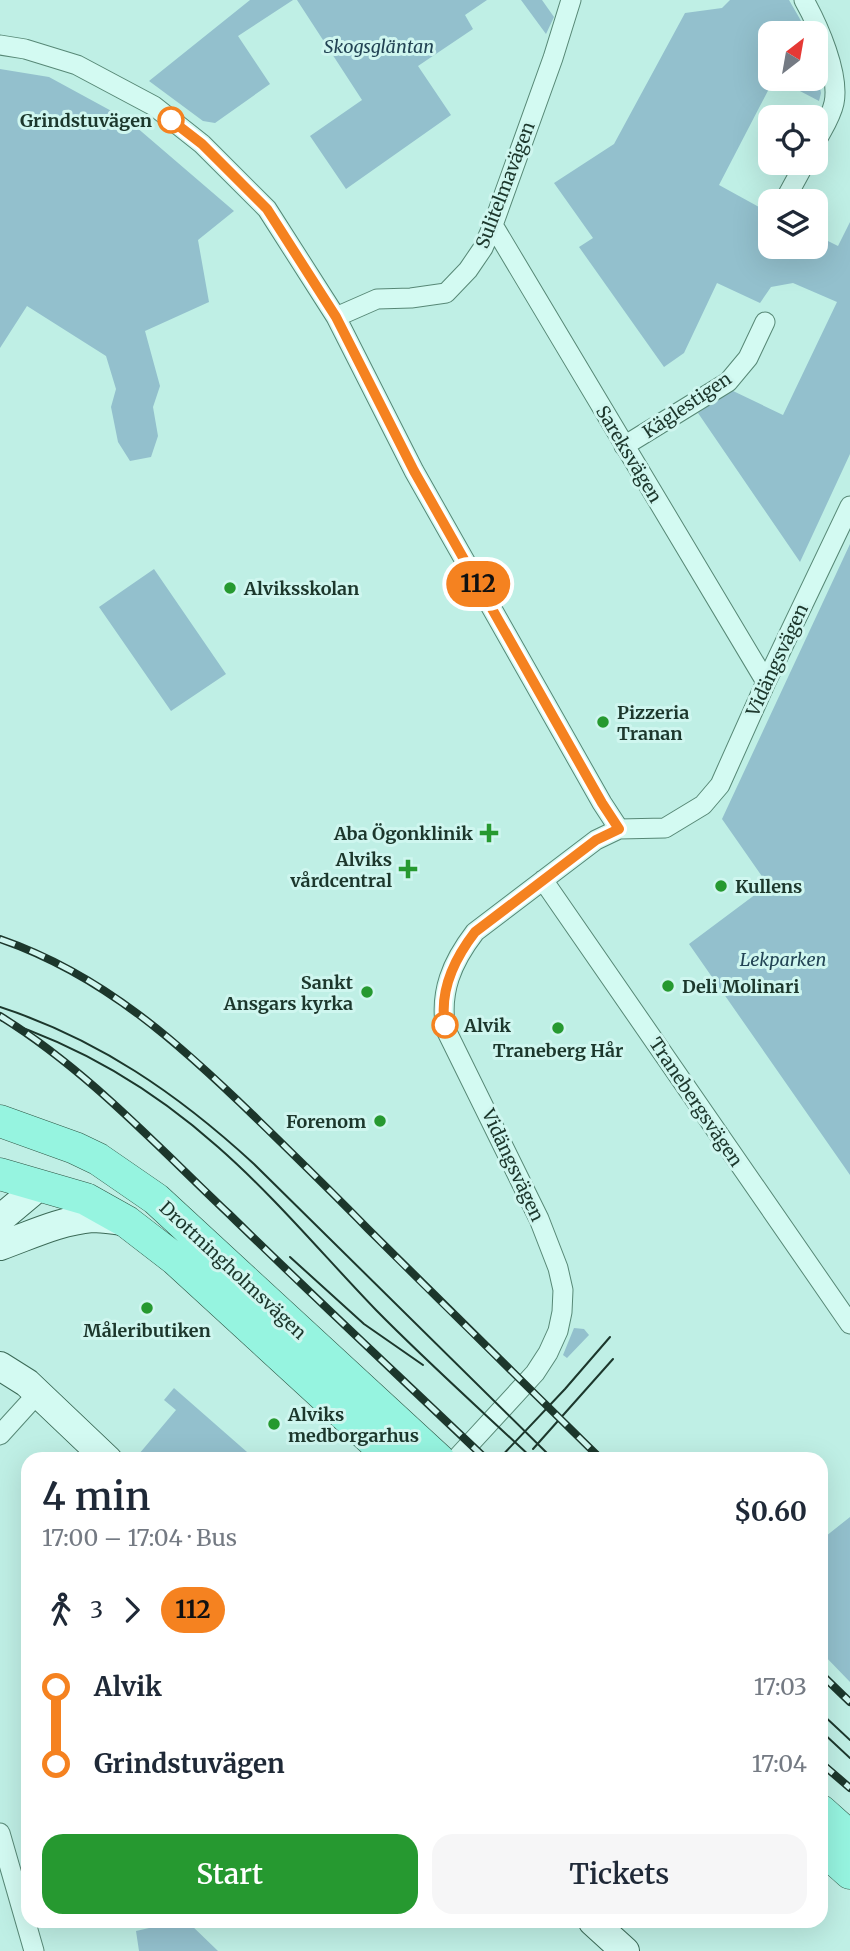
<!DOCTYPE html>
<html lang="en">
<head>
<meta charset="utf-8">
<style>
	:root { --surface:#fff; --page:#f6f6f7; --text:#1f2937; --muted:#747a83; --accent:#269930 }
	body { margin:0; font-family:Merriweather,serif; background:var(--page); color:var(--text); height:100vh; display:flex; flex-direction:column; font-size:26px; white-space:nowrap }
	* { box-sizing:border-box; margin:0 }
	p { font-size:23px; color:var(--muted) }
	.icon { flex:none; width:38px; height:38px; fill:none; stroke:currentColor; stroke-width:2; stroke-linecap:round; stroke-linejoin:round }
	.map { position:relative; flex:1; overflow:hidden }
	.details { position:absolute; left:21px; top:1452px; width:807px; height:476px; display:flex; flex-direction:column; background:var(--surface); border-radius:21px; box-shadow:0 7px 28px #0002 }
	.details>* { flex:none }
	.badge { padding:0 14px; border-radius:23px; font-size:24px; line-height:46px }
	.needle { width:46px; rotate:31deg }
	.controls { position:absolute; left:758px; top:21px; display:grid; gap:14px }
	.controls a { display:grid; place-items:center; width:70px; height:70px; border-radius:14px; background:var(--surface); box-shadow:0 7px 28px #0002; font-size:35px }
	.map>.badge { position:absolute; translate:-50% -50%; box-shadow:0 0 0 4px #fff }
	.legs { display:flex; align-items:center; gap:10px; height:77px; padding:0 21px; font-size:23px }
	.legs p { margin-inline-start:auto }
	.overview { display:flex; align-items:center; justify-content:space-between; height:119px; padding:0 21px }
	h1 { font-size:38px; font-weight:600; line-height:52px }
	.action { display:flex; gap:14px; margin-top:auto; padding:14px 21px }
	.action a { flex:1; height:80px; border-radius:21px; background:var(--accent); color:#fff; font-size:28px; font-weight:600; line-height:80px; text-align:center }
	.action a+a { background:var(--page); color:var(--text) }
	ul { padding:0 21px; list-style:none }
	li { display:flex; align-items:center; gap:24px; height:77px; font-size:26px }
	li i { display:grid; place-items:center; width:10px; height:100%; margin:0 9px; background:currentColor }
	li i::after { content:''; width:18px; height:18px; margin:-9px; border:5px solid; border-radius:50%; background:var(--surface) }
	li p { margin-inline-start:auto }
	li:first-child i { background:linear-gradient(#0000 50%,currentColor 0) }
	li:last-child i { background:linear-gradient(currentColor 50%,#0000 0) }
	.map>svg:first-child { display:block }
	.green { fill:#93c0cd }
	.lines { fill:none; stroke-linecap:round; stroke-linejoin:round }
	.street-casing { stroke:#578876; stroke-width:21 }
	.secondary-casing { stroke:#3b6a57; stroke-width:30 }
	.primary-casing { stroke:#2c5543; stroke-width:33 }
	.street { stroke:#d3faf2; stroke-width:19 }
	.secondary { stroke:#d3faf2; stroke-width:28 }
	.primary { stroke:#96f4e0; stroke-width:32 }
	.tram { stroke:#1c372c; stroke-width:2 }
	.rail-casing { stroke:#1c372c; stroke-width:8 }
	.rail { stroke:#cff6ef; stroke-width:5; stroke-dasharray:16; stroke-linecap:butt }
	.line-1-casing { stroke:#fff; stroke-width:16 }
	.line-1 { stroke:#f58220; stroke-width:10 }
	.stop-1-dot { fill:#fff; stroke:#f58220; stroke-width:3.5 }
	.poi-dot { fill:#269930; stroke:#cff6ef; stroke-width:2.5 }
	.labels { text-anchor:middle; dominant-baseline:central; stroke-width:6; stroke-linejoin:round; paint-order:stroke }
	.park-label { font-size:18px; font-style:italic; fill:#224354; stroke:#cff6ef }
	.stop-label { font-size:18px; font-weight:bold; fill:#1c372c; stroke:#cff6ef; text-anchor:end }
	.street-label { font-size:18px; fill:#1c372c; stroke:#cff6ef }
	.poi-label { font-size:18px; font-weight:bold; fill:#1c372c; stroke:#cff6ef; text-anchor:start }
</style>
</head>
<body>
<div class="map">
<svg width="850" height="1951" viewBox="0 0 850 1951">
	<rect width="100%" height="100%" fill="#bfefe5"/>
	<!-- green -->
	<path class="green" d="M250,0H293L238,36L270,84L215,123L203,121L149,81Z
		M297,0H487L465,15L473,29L418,66L451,115L346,189L310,136L362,100Z
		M521,0H542L554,17L546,34Z
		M730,0H789L808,33H770V79H774L719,185L770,213V247H816V235L838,246L850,222V454L800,562L698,413L731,390L783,415L837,302L793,283L771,287L760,303L717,283L684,353L664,367L579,247L593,238L554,183L614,144L685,13L722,8Z
		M816,68L821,93L819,101L777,79H816Z
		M0,69L49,77L128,120L234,211L198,240L209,302L145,331L160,386L153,407L158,436L151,457L130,461L118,442L111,407L116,389L106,356L27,306L0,348Z
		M850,544V1175L689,944L768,885L722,819Z
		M154,569L226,674L171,711L99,607Z
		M574,1328L584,1329L589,1335L567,1358L563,1355Z
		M174,1388L247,1452L246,1459H145L139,1454L176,1410L164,1400Z
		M850,1517V1682L821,1652V1540Z
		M175,1922H188L218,1951H139L136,1931Z"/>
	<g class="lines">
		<defs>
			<path id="street" d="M804,0C818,25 840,74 834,103C831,117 822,130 816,142
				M0,45L25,49L77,65L154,106L202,144L267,209L336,317L414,471L602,803L619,829
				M787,196L805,163
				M493,225L766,682
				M336,317L377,299L411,298L446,293L468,270L483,248L493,225L553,58L571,0
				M624,446L728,382L748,358L765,322
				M543,880L850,1324
				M0,1435L38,1393
				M455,1460L535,1373L548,1353L558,1331L562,1312L563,1290L558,1268L539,1219L446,1030C439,992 452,962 475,932L596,840L619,829L665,828L703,805L720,785L766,682L850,506
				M0,1833L34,1951"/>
			<path id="secondary" d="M0,1219L31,1193L37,1185
				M0,1246C31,1235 59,1221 92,1218C103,1218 114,1220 125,1221
				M0,1366L27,1383L108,1460
				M593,1922L625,1951"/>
			<path id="primary" d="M0,1121L75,1148L98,1159L156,1199L439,1460
				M0,1174L86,1199L127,1222L175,1259L394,1460
				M821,1811L850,1837
				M821,1847L850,1873"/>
		</defs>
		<!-- street casing -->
		<use href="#street" class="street-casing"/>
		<!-- secondary casing -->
		<use href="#secondary" class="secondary-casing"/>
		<!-- primary casing -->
		<use href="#primary" class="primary-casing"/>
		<!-- street -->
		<use href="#street" class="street"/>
		<!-- secondary -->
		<use href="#secondary" class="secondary"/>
		<!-- primary -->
		<use href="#primary" class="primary"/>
		<!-- tram -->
		<path class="tram" d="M0,1007C98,1039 178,1094 254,1164L554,1460
			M0,1020C80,1046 155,1091 218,1147C275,1197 324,1256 376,1310C427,1362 481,1410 534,1460
			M290,1257L364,1324L423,1365
			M533,1449L613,1359
			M498,1460L565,1389L610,1337
			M821,1713L850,1740
			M821,1731L850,1758"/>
		<defs>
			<path id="rail" d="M0,939C104,975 181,1045 258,1120C295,1156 332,1192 368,1229C445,1306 524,1383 602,1460
				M0,1016C86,1069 156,1145 229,1214C314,1297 401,1378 487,1460
				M821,1674L850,1702
				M821,1763L850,1788"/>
		</defs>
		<!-- rail casing -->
		<use href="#rail" class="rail-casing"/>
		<!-- rail -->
		<use href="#rail" class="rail"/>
	</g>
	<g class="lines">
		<defs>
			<path id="line-1" d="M171,120L202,144L267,209L336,317L414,471L602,803L619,829L596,840L475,932C455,958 439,991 445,1025"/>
		</defs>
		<!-- line-1 casing -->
		<use href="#line-1" class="line-1-casing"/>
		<!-- line-1 -->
		<use href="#line-1" class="line-1"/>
	</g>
	<!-- markers -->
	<g class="stop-1-dot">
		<circle cx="171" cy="120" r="12"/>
		<circle cx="445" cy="1025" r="12"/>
	</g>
	<g class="poi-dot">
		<circle cx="230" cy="588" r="7"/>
		<circle cx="603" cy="722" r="7"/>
		<path d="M485.5 822.5h7v7h7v7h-7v7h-7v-7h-7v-7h7z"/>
		<path d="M404.5 858.5h7v7h7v7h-7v7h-7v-7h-7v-7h7z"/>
		<circle cx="721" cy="886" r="7"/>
		<circle cx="668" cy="986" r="7"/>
		<circle cx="367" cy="992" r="7"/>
		<circle cx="558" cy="1028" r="7"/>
		<circle cx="380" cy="1121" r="7"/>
		<circle cx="147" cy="1308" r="7"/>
		<circle cx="274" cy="1424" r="7"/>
	</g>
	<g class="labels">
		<!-- park labels -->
		<g class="park-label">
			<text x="379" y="46">Skogsgläntan</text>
			<text x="783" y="959">Lekparken</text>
		</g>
		<!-- stop labels -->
		<g class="stop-label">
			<text x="152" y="120">Grindstuvägen</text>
			<text x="464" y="1025" text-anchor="start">Alvik</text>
		</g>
		<!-- street labels -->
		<g class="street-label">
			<text transform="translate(505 185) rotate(-69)">Sulitelmavägen</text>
			<text transform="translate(687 405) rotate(-34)">Käglestigen</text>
			<text transform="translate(629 454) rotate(59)">Sareksvägen</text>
			<text transform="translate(777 660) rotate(-65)">Vidängsvägen</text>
			<text transform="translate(696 1102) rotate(56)">Tranebergsvägen</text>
			<text transform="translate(513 1165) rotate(65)">Vidängsvägen</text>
			<text transform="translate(233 1270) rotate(43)">Drottningholmsvägen</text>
		</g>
		<!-- poi labels -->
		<g class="poi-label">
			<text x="244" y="588">Alviksskolan</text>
			<text x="617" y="712">Pizzeria<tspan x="617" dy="21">Tranan</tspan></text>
			<text x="473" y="833" text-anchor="end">Aba Ögonklinik</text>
			<text x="392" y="859" text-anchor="end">Alviks<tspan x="392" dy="21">vårdcentral</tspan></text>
			<text x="735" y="886">Kullens</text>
			<text x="353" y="982" text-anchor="end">Sankt<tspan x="353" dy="21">Ansgars kyrka</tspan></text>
			<text x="682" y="986">Deli Molinari</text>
			<text x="558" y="1050" text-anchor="middle">Traneberg Hår</text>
			<text x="366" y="1121" text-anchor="end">Forenom</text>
			<text x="147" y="1330" text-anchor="middle">Måleributiken</text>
			<text x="288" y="1414">Alviks<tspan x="288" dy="21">medborgarhus</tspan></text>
		</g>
	</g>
</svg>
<div class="controls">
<a><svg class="needle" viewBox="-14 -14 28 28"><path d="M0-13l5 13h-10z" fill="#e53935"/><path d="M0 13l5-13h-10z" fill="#747a83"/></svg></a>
<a><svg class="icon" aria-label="locate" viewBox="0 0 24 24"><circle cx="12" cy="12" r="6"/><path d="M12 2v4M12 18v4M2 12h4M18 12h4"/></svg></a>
<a><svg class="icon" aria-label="layers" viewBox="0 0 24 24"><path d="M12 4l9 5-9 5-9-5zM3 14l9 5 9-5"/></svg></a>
</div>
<b class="badge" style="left:478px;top:584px;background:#f58220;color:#111">112</b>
<section class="details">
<div class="overview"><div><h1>4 min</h1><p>17:00 – 17:04 · Bus</p></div><b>$0.60</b></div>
<div class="legs"><svg class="icon" aria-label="walk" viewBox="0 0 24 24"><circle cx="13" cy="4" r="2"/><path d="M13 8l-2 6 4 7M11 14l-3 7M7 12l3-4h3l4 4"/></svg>3<svg class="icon" aria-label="forward" viewBox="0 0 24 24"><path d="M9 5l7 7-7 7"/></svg><b class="badge" style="background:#f58220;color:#111">112</b></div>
<ul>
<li><i style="color:#f58220"></i><b>Alvik</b><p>17:03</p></li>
<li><i style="color:#f58220"></i><b>Grindstuvägen</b><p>17:04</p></li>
</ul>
<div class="action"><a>Start</a><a>Tickets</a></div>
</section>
</div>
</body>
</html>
